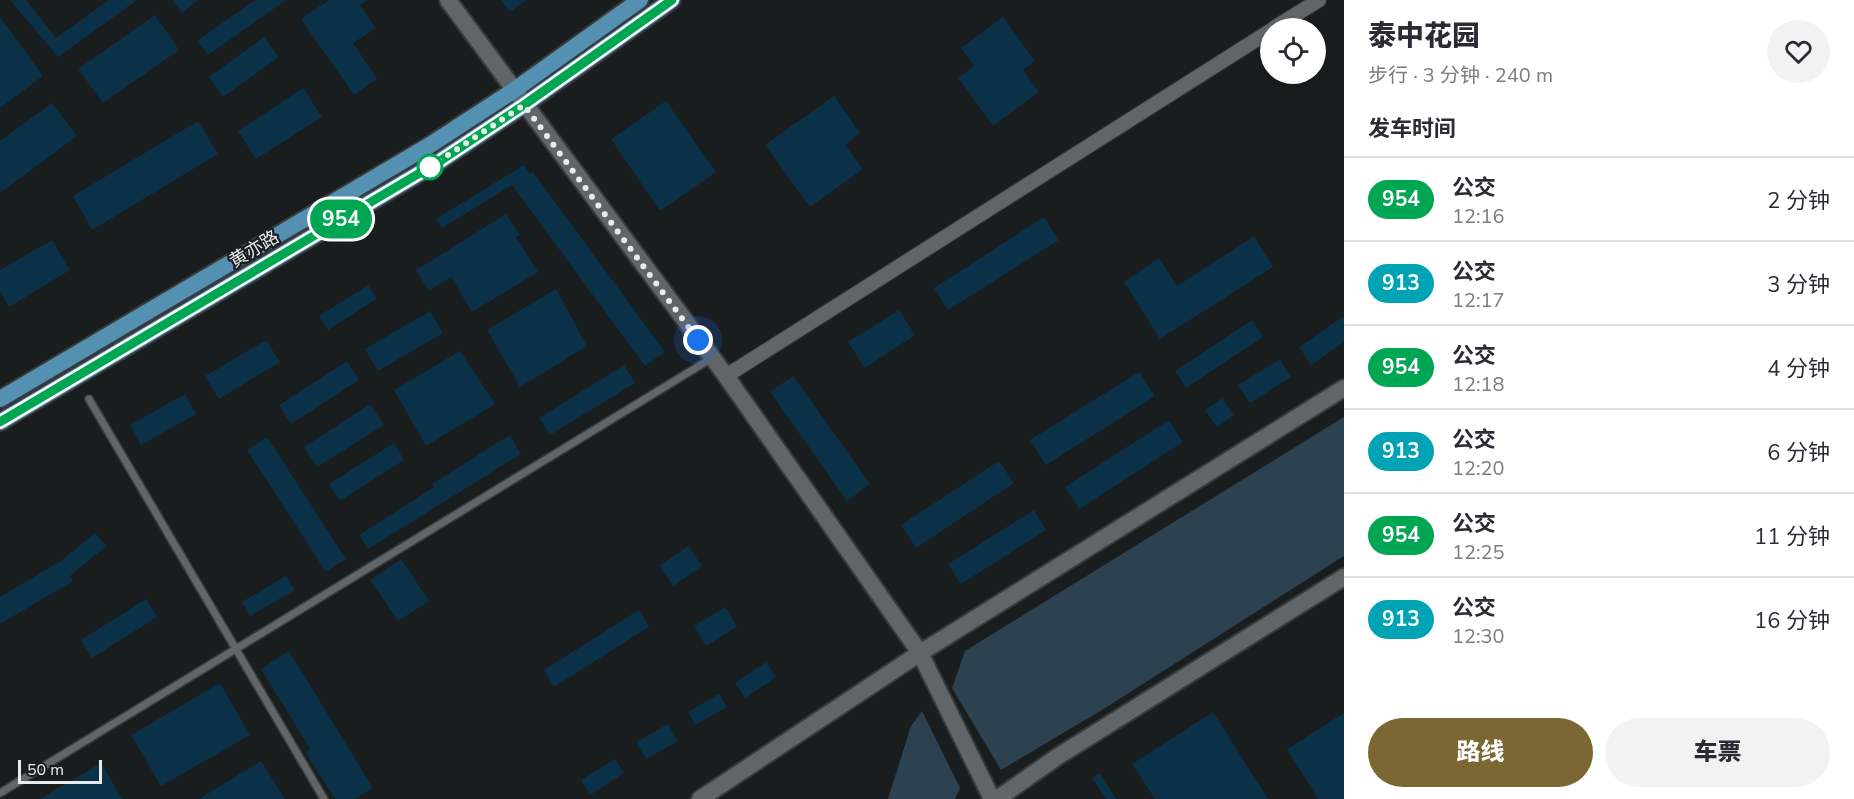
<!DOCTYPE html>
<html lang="zh">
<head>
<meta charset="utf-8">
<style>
	:root { --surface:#fff; --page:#f2f2f3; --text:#2b2b33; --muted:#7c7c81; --line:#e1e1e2; --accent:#7c6733 }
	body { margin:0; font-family:"Nunito Sans","Noto Sans SC",sans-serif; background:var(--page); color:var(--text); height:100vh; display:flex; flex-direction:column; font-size:22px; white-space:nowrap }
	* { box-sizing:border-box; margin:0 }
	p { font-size:20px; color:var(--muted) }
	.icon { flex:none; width:33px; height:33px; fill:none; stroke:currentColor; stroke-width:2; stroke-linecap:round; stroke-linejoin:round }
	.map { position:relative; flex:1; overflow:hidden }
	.details { display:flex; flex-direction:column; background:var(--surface); width:510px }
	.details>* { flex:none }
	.badge { padding:0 12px; border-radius:20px; font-size:21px; line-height:39px }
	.buttons { position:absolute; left:1260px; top:18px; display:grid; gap:12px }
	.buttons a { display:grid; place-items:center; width:66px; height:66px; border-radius:50%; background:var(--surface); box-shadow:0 2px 4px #0004; font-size:30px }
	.scale { position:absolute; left:18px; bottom:15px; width:84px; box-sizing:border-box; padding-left:6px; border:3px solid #e9eaec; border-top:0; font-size:16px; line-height:21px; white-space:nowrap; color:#e9eaec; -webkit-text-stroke:4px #1a1d1e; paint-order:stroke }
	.you { position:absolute; width:30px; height:30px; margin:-15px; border:4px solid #fff; border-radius:50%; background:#1a73e8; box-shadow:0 0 0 9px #1a73e833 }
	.map>.badge { position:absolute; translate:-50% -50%; box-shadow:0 0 0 3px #fff }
	h2 { padding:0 24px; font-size:22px; line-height:54px }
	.round { display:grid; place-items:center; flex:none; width:63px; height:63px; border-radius:32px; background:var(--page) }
	.overview { display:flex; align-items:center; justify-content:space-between; height:102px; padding:0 24px }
	h1 { font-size:28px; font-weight:800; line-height:45px }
	.action { display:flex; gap:12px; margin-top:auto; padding:12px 24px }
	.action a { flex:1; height:69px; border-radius:36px; background:var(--accent); color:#fff; font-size:24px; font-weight:800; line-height:69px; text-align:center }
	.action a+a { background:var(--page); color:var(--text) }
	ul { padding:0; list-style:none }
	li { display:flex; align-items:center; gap:18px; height:84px; padding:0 24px; border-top:2px solid var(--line) }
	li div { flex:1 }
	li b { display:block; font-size:22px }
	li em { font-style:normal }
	li .badge { min-width:66px; font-weight:700; text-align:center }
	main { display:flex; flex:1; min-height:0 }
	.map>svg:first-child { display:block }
	.green { fill:#2c4250 }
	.building { fill:#0a3147 }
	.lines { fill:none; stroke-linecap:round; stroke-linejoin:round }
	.service-casing { stroke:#37393a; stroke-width:10 }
	.minor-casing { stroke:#37393a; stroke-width:16 }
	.tertiary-casing { stroke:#37393a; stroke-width:20 }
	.primary-casing { stroke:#37393a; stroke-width:20 }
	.service { stroke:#626567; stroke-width:7 }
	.minor { stroke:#626567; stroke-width:14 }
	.tertiary { stroke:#626567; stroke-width:16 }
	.primary { stroke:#5390b2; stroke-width:16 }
	.line-casing { stroke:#fff; stroke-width:14 }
	.line { stroke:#00a651; stroke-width:9 }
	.walk { stroke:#e9eaec; stroke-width:6; stroke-dasharray:0 10.8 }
	.stop-dot { fill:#fff; stroke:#00a651; stroke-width:3 }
	.labels { text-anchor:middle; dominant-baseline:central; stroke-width:4.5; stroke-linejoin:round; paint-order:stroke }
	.street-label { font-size:18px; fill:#e9eaec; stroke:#1a1d1e }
</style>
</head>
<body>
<main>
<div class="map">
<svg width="1344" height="799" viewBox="0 0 1344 799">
	<rect width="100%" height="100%" fill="#1a1d1e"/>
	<!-- green -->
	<path class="green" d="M1344,417V556L1102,710L1001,770L952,688L965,651Z
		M922,711L960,788L955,799H888L911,726Z"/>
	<!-- building -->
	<path class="building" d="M10,0H26L56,38L109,0H137L58,57Z
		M172,0H198L182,13Z
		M255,0H286L208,55L197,41Z
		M329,0H368L360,5L376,28L353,43L377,79L354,95L301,19Z
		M501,0H526L510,12Z
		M155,15L179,50L103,103L78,69Z
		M0,17L43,76L0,108Z
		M1003,17L1035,61L1023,70L1039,92L993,126L958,78L974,66L961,48Z
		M264,37L279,57L223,97L209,77Z
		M303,88L322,117L256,159L238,131Z
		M834,96L860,133L845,145L863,169L810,207L765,145Z
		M666,101L716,172L660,211L611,139Z
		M52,103L77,136L0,193V141Z
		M198,121L218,154L92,230L73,196Z
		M524,165L530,174L533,172L665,352L645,366L512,185L442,228L436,219Z
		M506,214L520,235L516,237L538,272L472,312L451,277L429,291L416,270Z
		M1044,217L1059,240L948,310L934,288Z
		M1254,236L1273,267L1160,339L1124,282L1159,258L1177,286Z
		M52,240L70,270L9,307L0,292V270Z
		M368,285L377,299L328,330L319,316Z
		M556,289L587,346L520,387L487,330Z
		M899,310L915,335L865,368L848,342Z
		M430,311L443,333L378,371L365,349Z
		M1344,316V342L1311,365L1299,347Z
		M1252,320L1263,337L1186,388L1175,371Z
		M266,340L280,362L219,399L205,376Z
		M460,351L495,404L426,446L394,390Z
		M1280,359L1291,377L1250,403L1238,385Z
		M347,361L359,380L291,424L279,405Z
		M624,365L635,383L550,435L539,418Z
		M1139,372L1155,396L1046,465L1030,440Z
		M793,376L870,484L847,501L770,392Z
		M185,394L196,414L141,445L130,425Z
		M1222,398L1234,415L1217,427L1205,410Z
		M370,404L384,425L317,467L304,447Z
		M1169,420L1183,442L1079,509L1065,487Z
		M510,435L521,454L368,549L359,535L434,487L432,484Z
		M267,437L346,559L326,572L247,450Z
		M394,443L404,460L340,501L329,484Z
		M999,461L1014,483L916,548L901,525Z
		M1034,510L1046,530L961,584L948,564Z
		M95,533L106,546L70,576L73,581L0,624V597L61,561Z
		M688,546L702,566L673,586L659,566Z
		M401,559L429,601L398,621L370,580Z
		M286,576L295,590L250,616L242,602Z
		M146,599L157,617L92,658L81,640Z
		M725,607L737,627L706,646L694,626Z
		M639,610L649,627L554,687L544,670Z
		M289,651L373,788L355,799H335L305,752L310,749L261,669Z
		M766,662L776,677L745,698L735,683Z
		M220,683L250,735L161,786L131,735Z
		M719,694L727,707L695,725L688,712Z
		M1213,712L1268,799H1155L1132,764Z
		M1344,713V799H1318L1287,749Z
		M668,724L678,741L646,759L636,742Z
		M615,759L624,773L590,795L581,780Z
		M261,761L285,799H199Z
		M101,763L122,799H40Z
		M1100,773L1116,799H1106L1092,778Z"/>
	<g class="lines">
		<defs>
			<path id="service" d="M89,399L324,799
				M0,793L712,358"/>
			<path id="minor" d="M1274,28L1319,0
				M726,376L1270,31"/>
			<path id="tertiary" d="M448,0L726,376L920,653L992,799
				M700,799L920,653L1344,388
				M997,799L1057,757L1344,577"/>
			<path id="primary" d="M0,399L430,145L513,91L640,0
				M0,422L440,161L524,105L672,0"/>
		</defs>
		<!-- service casing -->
		<use href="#service" class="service-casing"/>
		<!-- minor casing -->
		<use href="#minor" class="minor-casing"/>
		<!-- tertiary casing -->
		<use href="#tertiary" class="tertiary-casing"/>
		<!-- primary casing -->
		<use href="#primary" class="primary-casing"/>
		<!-- service -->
		<use href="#service" class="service"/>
		<!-- minor -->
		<use href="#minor" class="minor"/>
		<!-- tertiary -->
		<use href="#tertiary" class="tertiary"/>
		<!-- primary -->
		<use href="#primary" class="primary"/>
	</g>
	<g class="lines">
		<defs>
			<path id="line" d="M0,422L440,161L524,105L672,0"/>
		</defs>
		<!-- line casing -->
		<use href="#line" class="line-casing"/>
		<!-- line -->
		<use href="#line" class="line"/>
		<!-- walk -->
		<path class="walk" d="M430,167L524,105L698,340"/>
	</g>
	<!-- markers -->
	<circle class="stop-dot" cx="430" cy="167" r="12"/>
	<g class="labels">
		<!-- street labels -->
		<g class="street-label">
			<text transform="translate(254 249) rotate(-31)">黄亦路</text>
		</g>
	</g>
</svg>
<div class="buttons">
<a><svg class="icon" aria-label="locate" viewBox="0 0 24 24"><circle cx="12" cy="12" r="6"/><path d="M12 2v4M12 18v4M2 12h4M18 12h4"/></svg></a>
</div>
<div class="scale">50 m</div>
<div class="you" style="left:698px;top:340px"></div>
<b class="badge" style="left:341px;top:219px;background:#00a651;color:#fff">954</b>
</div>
<section class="details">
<div class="overview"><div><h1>泰中花园</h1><p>步行 · 3 分钟 · 240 m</p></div><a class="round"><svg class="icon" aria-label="heart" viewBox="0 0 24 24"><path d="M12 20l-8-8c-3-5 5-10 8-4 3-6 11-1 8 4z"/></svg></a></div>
<h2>发车时间</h2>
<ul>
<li><span class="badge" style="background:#00a651;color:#fff">954</span><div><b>公交</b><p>12:16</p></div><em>2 分钟</em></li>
<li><span class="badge" style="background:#00a3b4;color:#fff">913</span><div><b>公交</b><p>12:17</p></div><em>3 分钟</em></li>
<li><span class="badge" style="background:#00a651;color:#fff">954</span><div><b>公交</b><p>12:18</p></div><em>4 分钟</em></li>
<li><span class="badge" style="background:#00a3b4;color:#fff">913</span><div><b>公交</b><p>12:20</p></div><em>6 分钟</em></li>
<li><span class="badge" style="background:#00a651;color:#fff">954</span><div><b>公交</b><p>12:25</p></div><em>11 分钟</em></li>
<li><span class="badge" style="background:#00a3b4;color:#fff">913</span><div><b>公交</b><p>12:30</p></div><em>16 分钟</em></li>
</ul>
<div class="action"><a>路线</a><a>车票</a></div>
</section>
</main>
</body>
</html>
